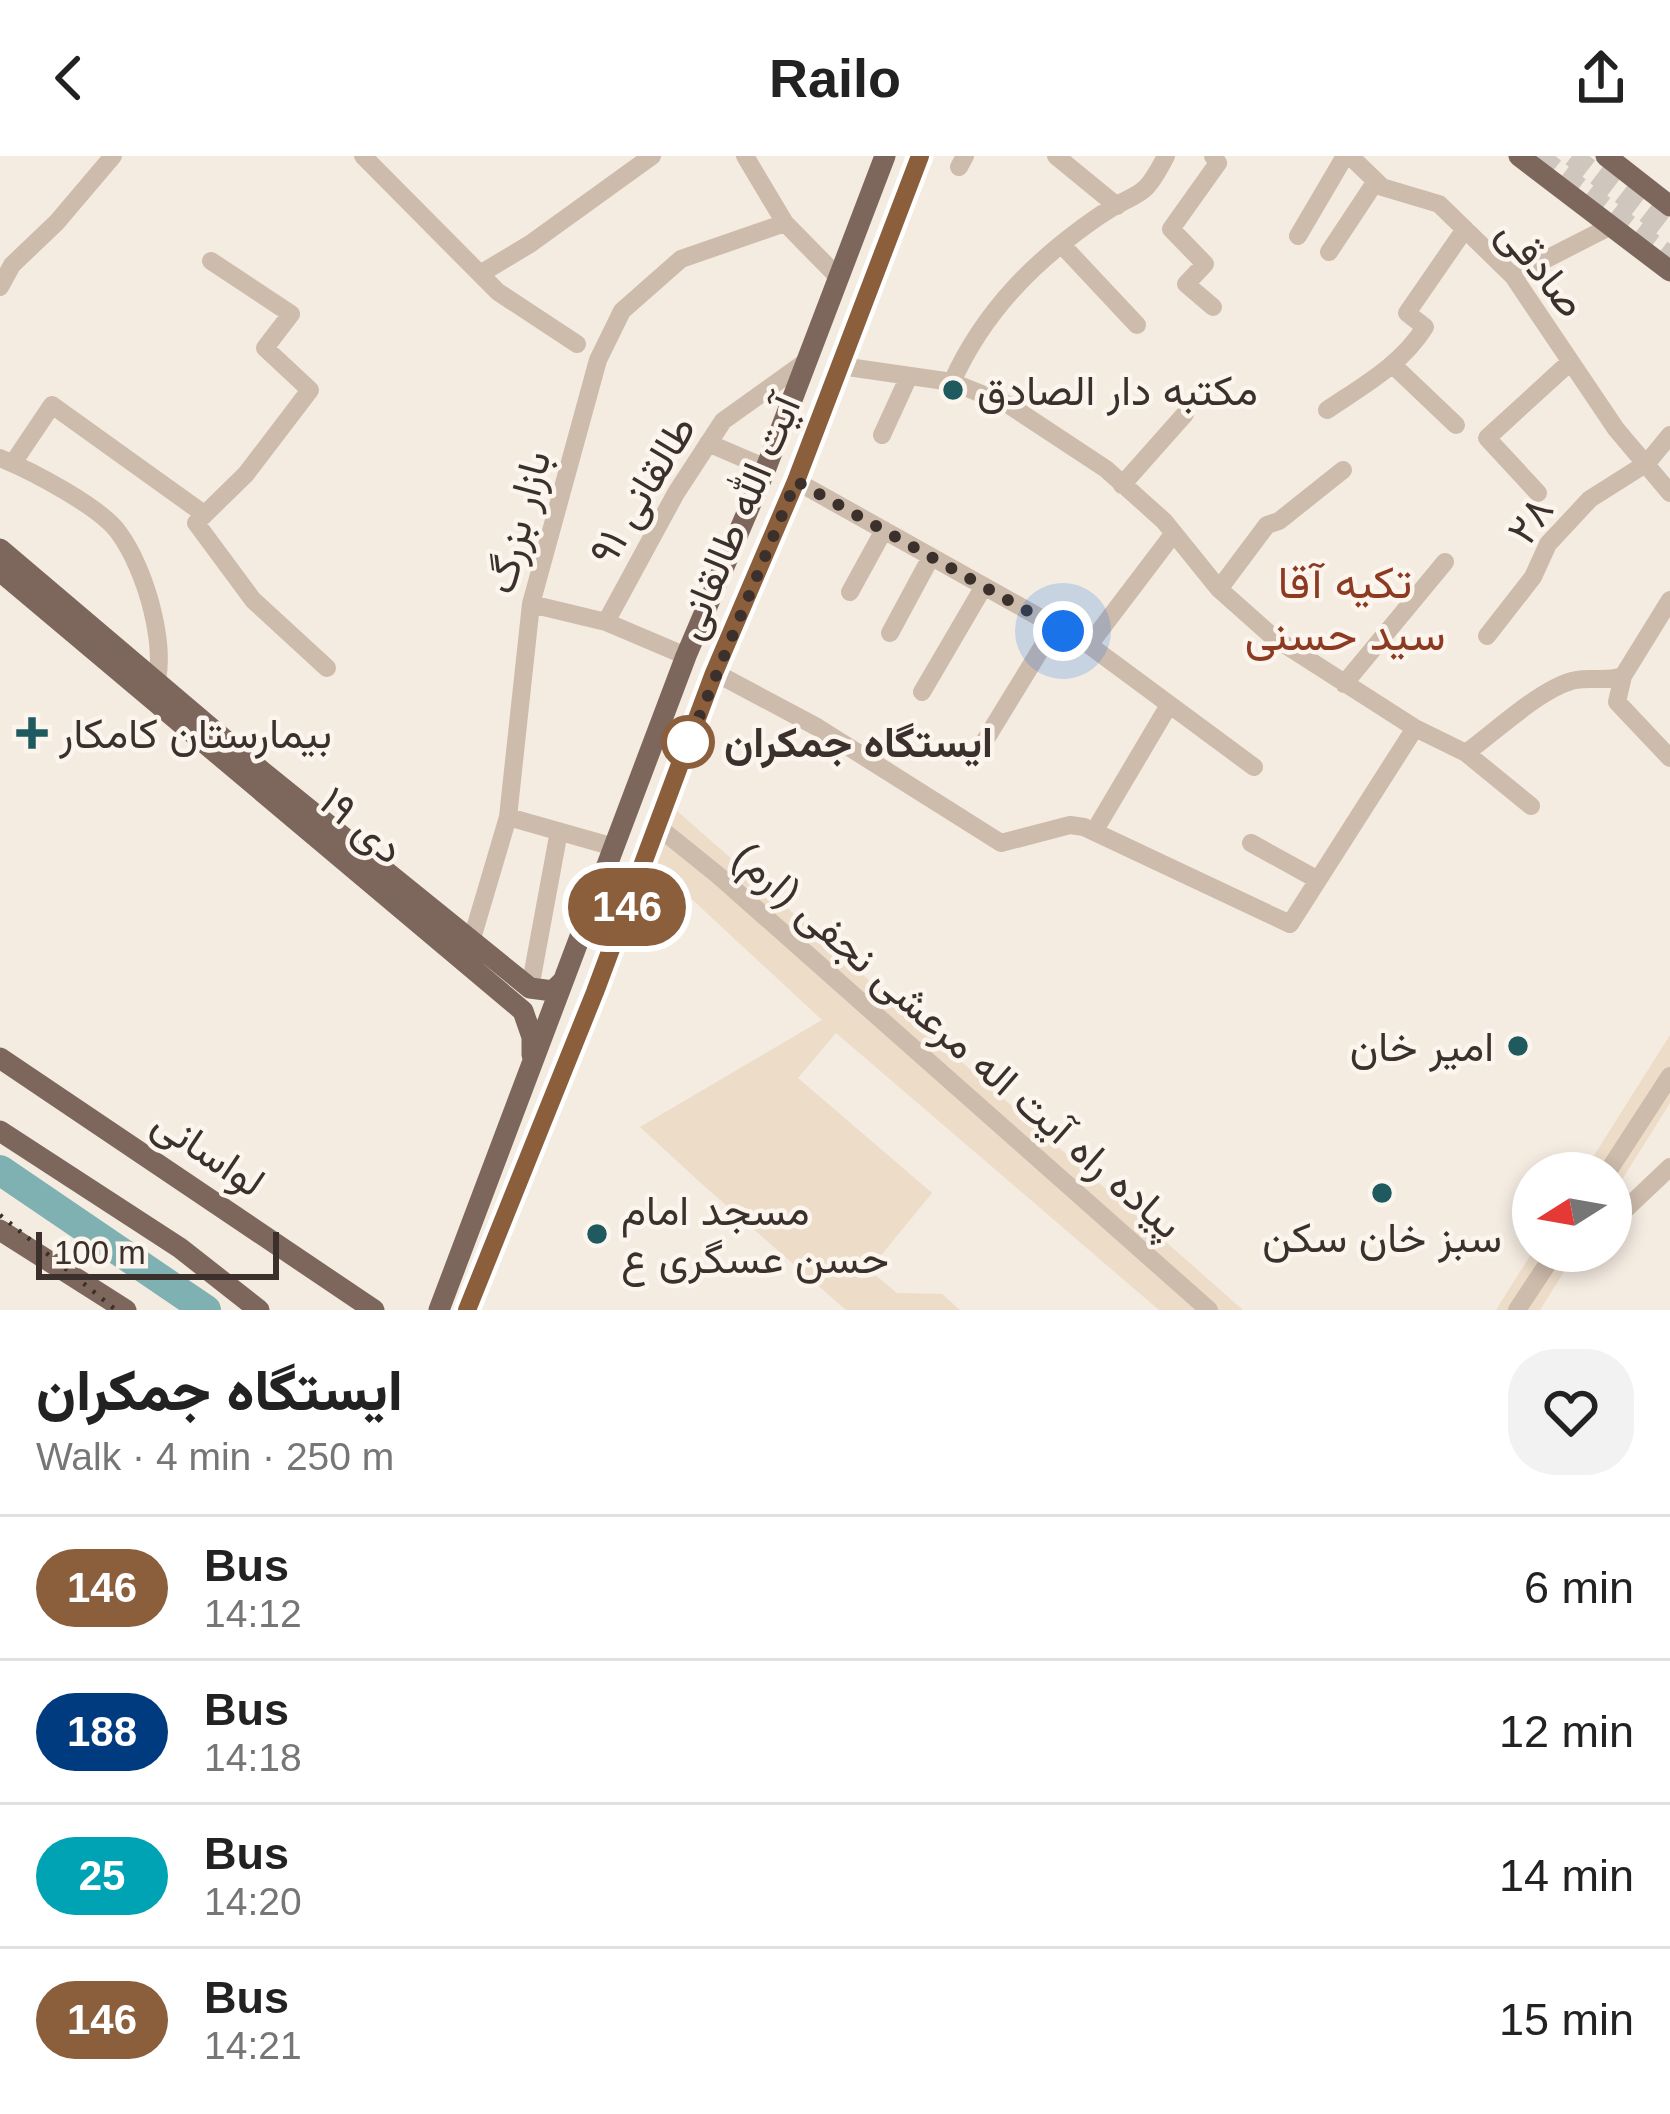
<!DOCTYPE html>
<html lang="en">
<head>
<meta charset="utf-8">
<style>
	:root { --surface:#fff; --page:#f2f2f2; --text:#222; --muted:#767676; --line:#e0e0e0 }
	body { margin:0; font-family:Helvetica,Vazirmatn,sans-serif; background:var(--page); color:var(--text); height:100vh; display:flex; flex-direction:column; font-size:45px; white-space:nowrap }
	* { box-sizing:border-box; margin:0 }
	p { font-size:39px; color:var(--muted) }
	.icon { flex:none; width:66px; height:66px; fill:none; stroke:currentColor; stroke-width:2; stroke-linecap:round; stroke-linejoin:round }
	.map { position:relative; height:1154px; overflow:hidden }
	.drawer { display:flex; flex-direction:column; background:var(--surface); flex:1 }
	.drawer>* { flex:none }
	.badge { padding:0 24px; border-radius:39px; font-size:42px; line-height:78px }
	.needle { width:78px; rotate:259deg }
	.tools { position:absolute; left:1512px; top:996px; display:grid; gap:24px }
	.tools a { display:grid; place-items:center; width:120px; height:120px; border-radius:50%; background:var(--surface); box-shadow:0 6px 18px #0003; font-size:60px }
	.scale { position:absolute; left:36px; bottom:30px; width:243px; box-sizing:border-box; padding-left:12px; border:6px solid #3b302b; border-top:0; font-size:33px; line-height:42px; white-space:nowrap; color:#3b302b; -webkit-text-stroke:9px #fbf5ee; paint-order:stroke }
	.you { position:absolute; width:60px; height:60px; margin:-30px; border:9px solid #fff; border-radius:50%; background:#1a73e8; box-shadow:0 0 0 18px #1a73e833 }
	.map>.badge { position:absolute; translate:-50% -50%; box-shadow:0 0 0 6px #fff }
	.round { display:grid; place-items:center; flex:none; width:126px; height:126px; border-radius:48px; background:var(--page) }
	.headline { display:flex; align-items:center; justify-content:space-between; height:204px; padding:0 36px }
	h1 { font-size:57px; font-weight:800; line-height:90px }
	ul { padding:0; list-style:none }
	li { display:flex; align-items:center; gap:36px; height:144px; padding:0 36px; border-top:3px solid var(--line) }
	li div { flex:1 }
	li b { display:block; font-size:45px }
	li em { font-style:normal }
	li .badge { min-width:132px; font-weight:700; text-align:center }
	header { display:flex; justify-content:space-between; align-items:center; height:156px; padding:0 36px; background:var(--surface); font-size:54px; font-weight:800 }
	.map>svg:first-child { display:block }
	.plaza { fill:#ecdcc8 }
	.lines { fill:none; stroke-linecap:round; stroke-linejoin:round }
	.river { stroke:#7fb0b2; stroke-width:30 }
	.major-tunnel { stroke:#cfc6bd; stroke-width:21; stroke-dasharray:21 10; stroke-linecap:butt }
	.minor { stroke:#cdbbac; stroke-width:18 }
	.major { stroke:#7d675c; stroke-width:21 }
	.rail { stroke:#3b302b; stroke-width:4.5; stroke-dasharray:3 9; stroke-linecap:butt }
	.line-casing { stroke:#fff; stroke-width:27 }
	.line { stroke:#8b5e3c; stroke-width:18 }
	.walk { stroke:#3b302b; stroke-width:12; stroke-dasharray:0 21.6 }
	.poi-dot { fill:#1f5a5e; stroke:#fbf5ee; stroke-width:4.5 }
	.stop-dot { fill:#fff; stroke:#8b5e3c; stroke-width:6 }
	.labels { text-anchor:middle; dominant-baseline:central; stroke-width:9; stroke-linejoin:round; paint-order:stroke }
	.street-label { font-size:42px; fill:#3b302b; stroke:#fbf5ee }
	.poi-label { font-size:42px; fill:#3b302b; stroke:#fbf5ee; text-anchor:start }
	.stop-label { font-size:42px; font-weight:bold; fill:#3b302b; stroke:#fbf5ee; text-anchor:start }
	.neighbourhood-label { font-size:45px; fill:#8c3b22; stroke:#fbf5ee }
</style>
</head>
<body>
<header><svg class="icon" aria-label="back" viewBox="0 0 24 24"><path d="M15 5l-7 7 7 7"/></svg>Railo<svg class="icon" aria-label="share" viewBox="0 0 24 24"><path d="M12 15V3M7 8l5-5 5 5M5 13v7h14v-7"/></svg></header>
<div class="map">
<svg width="1670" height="1154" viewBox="0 0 1670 1154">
	<rect width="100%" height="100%" fill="#f4ebe1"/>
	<!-- plaza -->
	<path class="plaza" d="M676,654L1243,1154H1159L836,877L798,922L932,1037L869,1114L897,1137L942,1138L960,1154H846L702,1028L640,971L822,864L654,708Z
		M1670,879V947L1611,1041V1017H1583Z
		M1533,1095H1577L1540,1154H1496Z"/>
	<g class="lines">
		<!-- river -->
		<path class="river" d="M0,1014L206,1154"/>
		<!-- major-tunnel -->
		<path class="major-tunnel" d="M1538,0L1670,101
			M1572,0L1670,75"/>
		<!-- minor -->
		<path class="minor" d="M363,0L498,136L577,188
			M745,0L785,67L838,121
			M1056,0L1117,50
			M1350,0L1382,31L1439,48L1513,120L1616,273L1670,337
			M959,11L965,0
			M1298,80L1345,0
			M1062,89L1137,169
			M1329,96L1376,25
			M211,105L291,158L265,192L310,234L246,318L196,367L253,444L327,512
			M480,118L530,88L652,0
			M1513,120L1611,70
			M0,131L12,109L57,66L113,0
			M1213,151L1186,128L1205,108L1171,73L1218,7L1213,0
			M1393,209L1456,269
			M841,210L952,226L1009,249L1106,313L1164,365L1219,433L1273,481L1415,572L1466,597L1531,650
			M952,226C984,155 1035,104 1099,60C1139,32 1141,49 1166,0
			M1327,254C1364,229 1401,209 1425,171L1407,157L1465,73
			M882,279L909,220
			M708,287L766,312
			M0,302C30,314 101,351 119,377C146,414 170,495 153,538
			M13,307L52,249L204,358
			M796,325L1089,489L1254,611
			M1122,329L1185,258
			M1538,337L1487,282L1569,207
			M1219,433L1267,369L1279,365L1343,314
			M850,436L884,374
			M531,448L606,466L686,500
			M606,466L676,337L723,265L808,204
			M890,477L931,401
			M1487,480L1533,421L1548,388L1590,343L1647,307L1670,279
			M1089,489L1174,377
			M714,516L817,571L1001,687L1070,669L1084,671L1290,768L1415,572
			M1623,520L1617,546L1670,602
			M1344,528L1445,406
			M922,536L984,430
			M1466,597C1494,577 1543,530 1576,524C1592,521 1607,526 1623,520L1670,444
			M973,604L1055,470
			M508,661L614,691
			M657,670L719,720L1209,1154
			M1095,674L1169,549
			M1251,687L1318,724
			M471,786L508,661L531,448L598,204L622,155L681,103L785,67
			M530,832L559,675
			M1607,1017L1670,920
			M1611,1067L1670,1011
			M1517,1154L1556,1095"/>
		<!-- major -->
		<path class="major" d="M1519,0L1670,115
			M1606,0L1670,50
			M0,393L264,617L530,832L553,835L563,825
			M0,415L523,855L532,881V899
			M0,902L374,1154
			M0,975L180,1092L259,1154
			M0,1074L126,1154
			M439,1154L686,500L766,312L885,0
			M467,1154L595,836L714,516L796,325L920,0"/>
		<!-- rail -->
		<path class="rail" d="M0,1059L116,1154"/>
	</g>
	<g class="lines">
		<defs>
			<path id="line" d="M467,1154L595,836L714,517L796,325L920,0"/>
		</defs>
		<!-- line casing -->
		<use href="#line" class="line-casing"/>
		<!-- line -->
		<use href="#line" class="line"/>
		<!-- walk -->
		<path class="walk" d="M688,586L686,593L796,325L1063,475"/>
	</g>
	<!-- markers -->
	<g class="poi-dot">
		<circle cx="953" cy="234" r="12"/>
		<path d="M26 559h12v12h12v12h-12v12h-12v-12h-12v-12h12z"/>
		<circle cx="1518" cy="890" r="12"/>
		<circle cx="1382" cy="1037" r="12"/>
		<circle cx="597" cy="1078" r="12"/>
	</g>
	<circle class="stop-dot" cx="688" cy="586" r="24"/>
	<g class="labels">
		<!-- street labels -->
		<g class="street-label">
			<text transform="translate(1542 112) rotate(51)">صادقی</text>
			<text transform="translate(642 334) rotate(-59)">طالقانی ۹۱</text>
			<text transform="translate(737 361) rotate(-67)">آیت الله طالقانی</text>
			<text transform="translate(1530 364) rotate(-55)">۲۸</text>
			<text transform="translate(518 366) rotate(-75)">بازار بزرگ</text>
			<text transform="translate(362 669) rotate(40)">۱۹ دی</text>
			<text transform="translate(958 884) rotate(41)">پیاده راه آیت اله مرعشی نجفی (ارم)</text>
			<text transform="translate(209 996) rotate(34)">لواسانی</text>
		</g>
		<!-- poi labels -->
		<g class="poi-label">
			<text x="977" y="234">مکتبه دار الصادق</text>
			<text x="59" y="577">بیمارستان کامکار</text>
			<text x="1494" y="890" text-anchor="end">امیر خان</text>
			<text x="621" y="1054">مسجد امام<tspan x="621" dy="48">حسن عسگری ع</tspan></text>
			<text x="1382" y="1081" text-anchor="middle">سبز خان سکن</text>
		</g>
		<!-- stop labels -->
		<g class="stop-label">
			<text x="724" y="586">ایستگاه جمکران</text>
		</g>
		<!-- neighbourhood labels -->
		<g class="neighbourhood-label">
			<text x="1345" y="426">تکیه آقا<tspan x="1345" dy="52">سید حسنی</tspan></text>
		</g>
	</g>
</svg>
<div class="tools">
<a><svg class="needle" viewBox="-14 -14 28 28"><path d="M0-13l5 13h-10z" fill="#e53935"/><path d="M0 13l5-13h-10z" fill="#767676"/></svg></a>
</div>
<div class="scale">100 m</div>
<div class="you" style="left:1063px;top:475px"></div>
<b class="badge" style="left:627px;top:751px;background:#8b5e3c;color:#fff">146</b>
</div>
<section class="drawer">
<div class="headline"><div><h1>ایستگاه جمکران</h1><p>Walk · 4 min · 250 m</p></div><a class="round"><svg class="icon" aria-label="heart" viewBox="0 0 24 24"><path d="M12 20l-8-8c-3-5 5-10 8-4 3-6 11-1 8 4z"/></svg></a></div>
<ul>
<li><span class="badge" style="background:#8b5e3c;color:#fff">146</span><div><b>Bus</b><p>14:12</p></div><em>6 min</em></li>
<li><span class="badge" style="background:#003b80;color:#fff">188</span><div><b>Bus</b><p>14:18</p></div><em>12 min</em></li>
<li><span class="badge" style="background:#00a3b4;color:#fff">25</span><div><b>Bus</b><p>14:20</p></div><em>14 min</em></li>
<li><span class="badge" style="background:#8b5e3c;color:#fff">146</span><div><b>Bus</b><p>14:21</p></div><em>15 min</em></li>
</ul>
</section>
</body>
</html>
